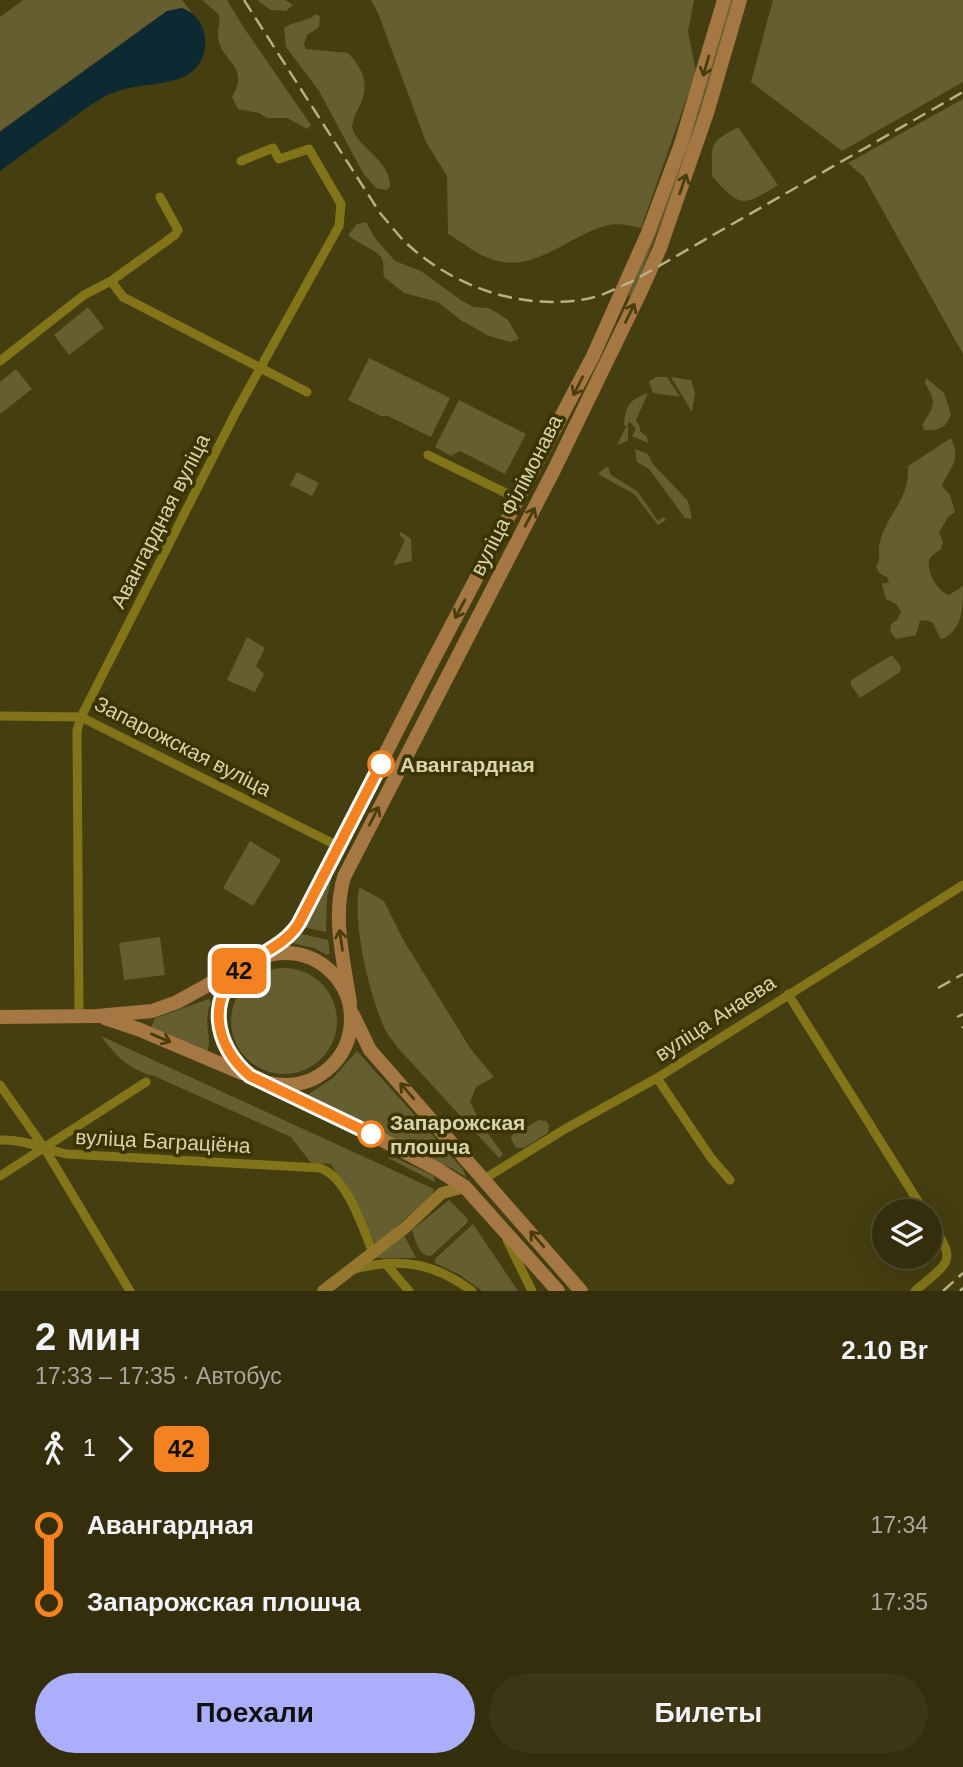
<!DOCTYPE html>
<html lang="ru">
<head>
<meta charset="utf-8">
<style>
	:root { --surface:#342e0c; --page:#3c3615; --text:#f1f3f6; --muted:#a9a89d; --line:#4e4a2d; --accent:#abaffb }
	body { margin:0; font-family:Arial,sans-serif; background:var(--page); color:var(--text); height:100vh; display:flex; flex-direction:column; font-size:26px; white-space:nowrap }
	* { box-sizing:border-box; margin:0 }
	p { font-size:23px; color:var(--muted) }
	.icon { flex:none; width:38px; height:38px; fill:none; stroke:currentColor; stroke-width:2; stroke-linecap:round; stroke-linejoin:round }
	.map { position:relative; height:1291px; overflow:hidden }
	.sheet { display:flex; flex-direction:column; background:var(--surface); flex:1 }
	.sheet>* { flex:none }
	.badge { padding:0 14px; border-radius:10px; font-size:24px; line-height:46px }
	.tools { position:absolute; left:872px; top:1199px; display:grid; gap:14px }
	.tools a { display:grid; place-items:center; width:70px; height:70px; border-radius:50%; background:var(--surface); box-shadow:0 7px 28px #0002,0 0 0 2px var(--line); font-size:35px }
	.map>.badge { position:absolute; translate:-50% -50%; box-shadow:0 0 0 4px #fff }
	.legs { display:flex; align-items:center; gap:10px; height:77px; padding:0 35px; font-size:23px }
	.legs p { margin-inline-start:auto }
	.head { display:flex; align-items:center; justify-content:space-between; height:119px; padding:0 35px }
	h1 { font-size:38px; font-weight:700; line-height:52px }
	.action { display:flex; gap:14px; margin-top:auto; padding:14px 35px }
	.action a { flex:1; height:80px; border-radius:42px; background:var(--accent); color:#111; font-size:28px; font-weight:700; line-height:80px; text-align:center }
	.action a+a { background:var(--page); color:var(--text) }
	ul { padding:0 35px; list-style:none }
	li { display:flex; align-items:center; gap:24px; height:77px; font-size:26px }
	li i { display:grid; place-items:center; width:10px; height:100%; margin:0 9px; background:currentColor }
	li i::after { content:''; width:18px; height:18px; margin:-9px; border:5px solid; border-radius:50%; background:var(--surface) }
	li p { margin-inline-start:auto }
	li:first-child i { background:linear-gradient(#0000 50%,currentColor 0) }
	li:last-child i { background:linear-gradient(currentColor 50%,#0000 0) }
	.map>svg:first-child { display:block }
	.green { fill:#645e30 }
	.water { fill:#0d2a32 }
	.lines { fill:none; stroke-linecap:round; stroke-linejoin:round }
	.street { stroke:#827519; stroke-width:9 }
	.secondary { stroke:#94762e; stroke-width:12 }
	.primary { stroke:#a57742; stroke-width:14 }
	.rail { stroke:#b6b086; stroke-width:2.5; stroke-dasharray:14 7; stroke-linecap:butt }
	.oneway { stroke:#4a3e0c }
	.line-1-casing { stroke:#fff; stroke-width:16 }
	.line-1 { stroke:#f58220; stroke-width:10 }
	.stop-1-dot { fill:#fff; stroke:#f58220; stroke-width:3.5 }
	.labels { text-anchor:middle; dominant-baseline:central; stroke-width:7; stroke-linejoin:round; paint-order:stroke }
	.street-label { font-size:21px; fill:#d9d3ab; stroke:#3a3403 }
	.stop-label { font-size:21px; font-weight:bold; fill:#d9d3ab; stroke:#3a3403; text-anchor:start }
</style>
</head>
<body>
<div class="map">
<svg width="963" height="1291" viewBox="0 0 963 1291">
	<rect width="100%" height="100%" fill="#453e10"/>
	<!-- green -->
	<path class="green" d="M23,0H182L192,13L182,8L167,11L0,131V17Z
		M202,0H227L244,28L311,125L307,129L287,118H267L259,113L238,109L232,97C251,65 221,63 218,37C217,29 221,22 219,15Z
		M257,0H285L293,5L286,11L271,10Z
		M371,0H694L688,31L696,72L641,228C632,226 618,223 609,225C569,234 535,275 491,259C476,254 462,242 448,234L447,176L426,142L378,13Z
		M730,0H733C710,94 676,186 640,276L633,295L628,297L694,125Z
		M773,0H963V82L842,151L751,82Z
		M316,14L320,16L319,27L307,35L304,44L306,49L348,53C363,69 370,84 360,105C356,113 353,118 352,127C357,148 391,160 390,187L386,190L376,188L363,173L319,91L286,47L284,28C293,21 305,23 316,14Z
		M963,99V354L864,177L848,163Z
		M738,127L778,185C743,207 740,208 712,176C712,143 708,144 738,127Z
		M366,222L375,238L395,261L421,271L462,301L474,307L488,308L496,312L508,320L519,339L510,342L489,336L462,321L438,302L404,293L384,277C383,271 384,264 382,259C380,251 356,243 348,235L357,224Z
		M88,307L104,328L69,355L54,335Z
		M369,358L450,398L431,437L388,416H381L348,400Z
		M16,369L32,389L0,414V382Z
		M657,377H667L680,397L653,393L649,381Z
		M671,377L691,380L695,393L692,412Z
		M926,378L944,393L951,414C947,428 938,431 924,430L922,425C933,408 938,402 925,384Z
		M648,393L636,420L640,427V431L647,437L648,443L632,436L636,429L630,422L628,423V441L617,445L627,425L624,426C625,406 630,399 648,393Z
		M459,400L526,434L505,474L460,451L451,456L435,447Z
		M951,438C962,461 950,466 942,486L950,495L955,512L948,517L939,533L943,542L941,549C937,552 930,556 929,561C927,573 938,592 949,595L963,586C963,609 963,628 943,639L940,638L933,623L926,620L920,621L916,635L896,639L890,631L891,624L897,620L901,612L896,604L886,599L882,585V583H889L887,577L880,574L876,567C882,559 877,551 880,541C889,511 910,499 908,466Z
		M635,449L648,454L653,464L688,501L692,519L685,518L649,469L637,462Z
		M606,467L609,468L610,474L638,492L658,521L664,517L666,520L658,525L634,494L598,474Z
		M297,472L319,483L312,496L290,485Z
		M401,532L411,539L412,561L393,565L405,540L399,535Z
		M247,637L265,648L256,666L264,674L255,692L227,680Z
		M892,655L901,667L900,672L860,698L851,685V680Z
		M250,841L281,860L253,906L223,888Z
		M329,875L332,876L327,897L326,932L303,927Z
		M359,887L384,901L404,941L470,1048L494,1077L476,1087L470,1102L483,1127L503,1154L499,1158L398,1048C393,1041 386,1033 383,1025C368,988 353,927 359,887Z
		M297,933L328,940L330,953L327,955L314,948L288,942Z
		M160,937L165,975L124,980L119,943Z
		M231 1021a53 53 0 1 1 106 0a53 53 0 1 1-106 0Z
		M209,999L211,1002C202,1024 213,1038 207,1052L154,1030L151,1027L155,1018Z
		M101,1036L434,1189L432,1195L376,1245L331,1164L311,1163L291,1137L154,1076C128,1069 117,1057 101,1036Z
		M357,1051L462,1168L467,1178L453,1169L305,1098L307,1095L333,1078Z
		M539,1120L546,1121L549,1126L548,1133L524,1148H516L511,1139L512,1135Z
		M390,1155L434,1176L435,1182L388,1158Z
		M449,1200L467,1218L468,1222L431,1256C418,1256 416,1241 412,1230Z
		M473,1224L518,1291H482L460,1275L435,1263V1259Z
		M404,1235L416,1258H375Z"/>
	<!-- water -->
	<path class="water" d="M182,8C208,17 213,52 194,70C177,86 143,83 121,90C101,96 83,110 66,123C44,139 22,155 0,171V132L167,11Z"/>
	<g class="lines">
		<!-- street -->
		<path class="street" d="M111,281L123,297L307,392
			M0,361L84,295L111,281L175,235L178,230L160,197
			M428,455L518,499
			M0,716L81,717L340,847
			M788,994L924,1211
			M79,1016L77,731L81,717L237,410L339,226L341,204L309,149L279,159L273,148L241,161
			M657,1078L711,1158L730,1180
			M0,1085L45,1149L130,1291
			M0,1140C25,1139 43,1149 67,1154L320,1168C347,1177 363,1228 373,1253
			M0,1176L146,1082
			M484,1179L565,1129L657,1078L963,885
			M507,1240L532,1291
			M385,1263L409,1291
			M355,1269C401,1257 434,1263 472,1291
			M915,1291C952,1259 957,1263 929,1219"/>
		<!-- secondary -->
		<path class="secondary" d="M323,1291L406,1227L442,1193L465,1187"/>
		<!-- primary -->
		<path class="primary" d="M219 1019a66 66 0 1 1 132 0a66 66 0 1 1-132 0Z
			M257,959L280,943L299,923L427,672L593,356L647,235L681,144L724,0
			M350,1003C344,962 332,918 344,877L554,470L641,291L660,248L707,113L740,0
			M353,1015L370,1050L581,1291
			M0,1017L97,1016L152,1011L177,1002L235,970
			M105,1018L138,1029L242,1073
			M273,1088L371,1134L437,1169L465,1187L558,1291"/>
		<!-- rail -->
		<path class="rail" d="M244,0L380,213C388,222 396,233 405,242C454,288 525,312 591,298C604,295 618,287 631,282L963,92
			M938,988L963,974
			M957,1017L963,1014
			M962,1028L963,1027
			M943,1291L963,1273
			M960,1291L963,1288"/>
	</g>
	<!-- one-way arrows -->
	<defs><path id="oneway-shaft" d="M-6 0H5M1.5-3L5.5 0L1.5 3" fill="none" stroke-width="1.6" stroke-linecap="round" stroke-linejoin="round" transform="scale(1.75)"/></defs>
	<g class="oneway">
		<use href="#oneway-shaft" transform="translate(706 66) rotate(106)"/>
		<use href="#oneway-shaft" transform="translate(683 184) rotate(-71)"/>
		<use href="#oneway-shaft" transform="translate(630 313) rotate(-64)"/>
		<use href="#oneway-shaft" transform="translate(578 386) rotate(117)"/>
		<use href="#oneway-shaft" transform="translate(530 517) rotate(-62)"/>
		<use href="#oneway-shaft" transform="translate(460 609) rotate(118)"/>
		<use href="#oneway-shaft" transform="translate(374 816) rotate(-63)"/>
		<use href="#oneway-shaft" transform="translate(341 940) rotate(-98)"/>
		<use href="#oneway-shaft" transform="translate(161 1038) rotate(23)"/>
		<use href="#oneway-shaft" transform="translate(407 1091) rotate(-131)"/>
		<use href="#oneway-shaft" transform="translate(537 1239) rotate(-131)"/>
	</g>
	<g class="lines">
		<defs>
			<path id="line-1" d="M371,1134L250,1076C213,1045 205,995 247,964C265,951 287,943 299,923L381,764"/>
		</defs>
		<!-- line-1 casing -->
		<use href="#line-1" class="line-1-casing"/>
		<!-- line-1 -->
		<use href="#line-1" class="line-1"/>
	</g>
	<!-- markers -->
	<g class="stop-1-dot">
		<circle cx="381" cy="764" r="12"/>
		<circle cx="371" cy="1134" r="12"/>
	</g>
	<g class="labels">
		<!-- street labels -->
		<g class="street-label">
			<text transform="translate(516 495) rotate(-63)">вуліца Філімонава</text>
			<text transform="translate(160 521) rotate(-63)">Авангардная вуліца</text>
			<text transform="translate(183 746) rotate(27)">Запарожская вуліца</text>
			<text transform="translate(715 1018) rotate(-33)">вуліца Анаева</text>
			<text transform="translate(163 1141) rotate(3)">вуліца Баграціёна</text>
		</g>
		<!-- stop labels -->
		<g class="stop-label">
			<text x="400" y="764">Авангардная</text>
			<text x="390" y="1122">Запарожская<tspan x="390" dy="24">плошча</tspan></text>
		</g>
	</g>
</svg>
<div class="tools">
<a><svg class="icon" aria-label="layers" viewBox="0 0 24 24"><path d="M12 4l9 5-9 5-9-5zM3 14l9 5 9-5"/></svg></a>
</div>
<b class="badge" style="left:239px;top:971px;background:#f58220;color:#111">42</b>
</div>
<section class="sheet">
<div class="head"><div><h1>2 мин</h1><p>17:33 – 17:35 · Автобус</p></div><b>2.10 Br</b></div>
<div class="legs"><svg class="icon" aria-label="walk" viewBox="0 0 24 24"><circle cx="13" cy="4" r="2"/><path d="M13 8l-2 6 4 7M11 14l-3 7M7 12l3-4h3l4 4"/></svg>1<svg class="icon" aria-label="forward" viewBox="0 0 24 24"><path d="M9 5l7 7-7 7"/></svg><b class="badge" style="background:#f58220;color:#111">42</b></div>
<ul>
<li><i style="color:#f58220"></i><b>Авангардная</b><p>17:34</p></li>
<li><i style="color:#f58220"></i><b>Запарожская плошча</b><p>17:35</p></li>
</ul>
<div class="action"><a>Поехали</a><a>Билеты</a></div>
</section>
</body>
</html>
